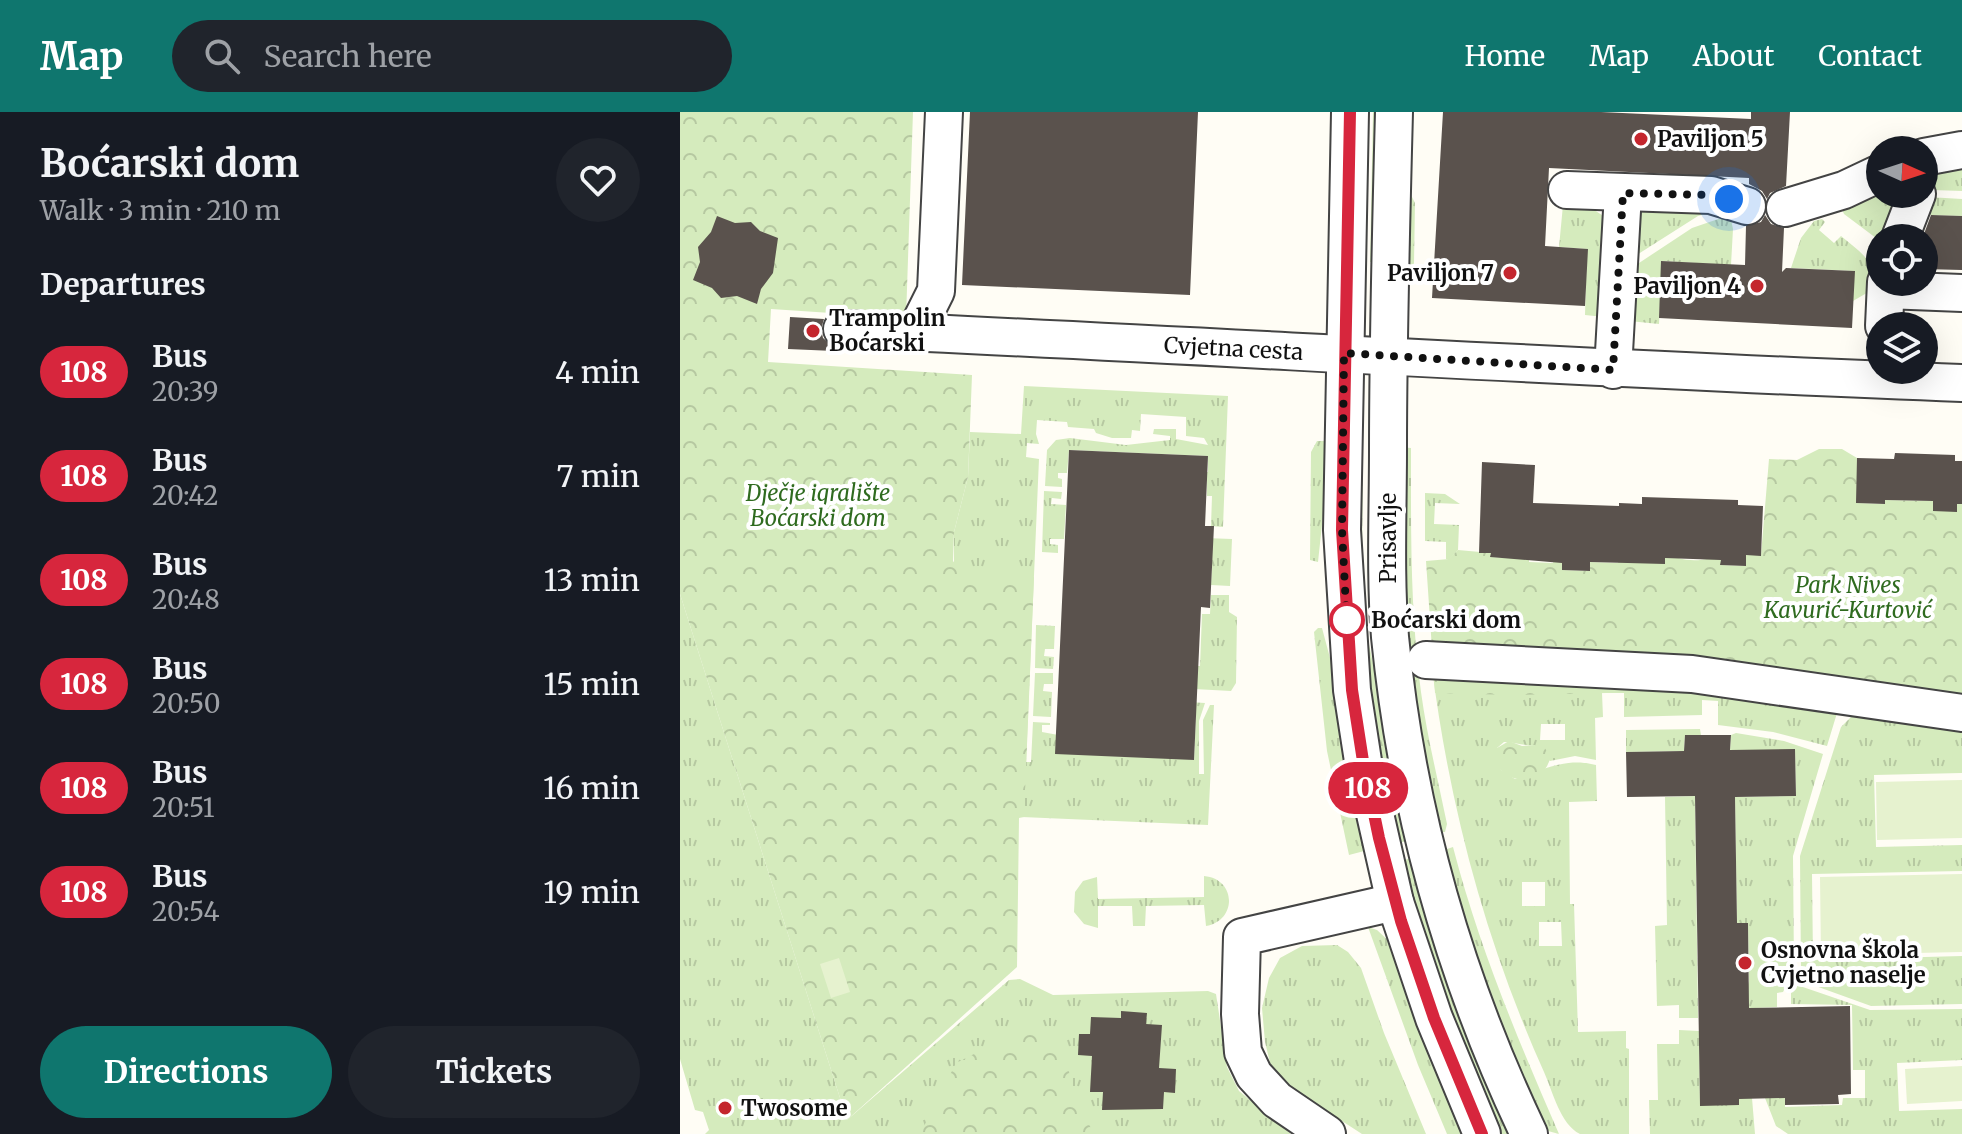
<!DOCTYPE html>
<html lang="en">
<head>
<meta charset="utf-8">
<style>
	:root { --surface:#171b24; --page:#20242c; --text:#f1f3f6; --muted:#9ea1a6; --accent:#0f766e }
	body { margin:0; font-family:Merriweather,serif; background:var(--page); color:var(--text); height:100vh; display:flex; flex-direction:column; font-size:30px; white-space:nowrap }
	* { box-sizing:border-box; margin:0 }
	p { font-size:26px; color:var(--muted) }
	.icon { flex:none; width:44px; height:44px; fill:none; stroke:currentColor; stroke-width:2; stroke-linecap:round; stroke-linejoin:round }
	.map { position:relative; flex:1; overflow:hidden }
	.sheet { display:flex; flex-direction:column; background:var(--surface); width:680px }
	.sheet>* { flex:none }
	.badge { padding:0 16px; border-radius:26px; font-size:28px; line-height:52px }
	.needle { width:52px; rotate:93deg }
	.buttons { position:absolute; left:1186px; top:24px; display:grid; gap:16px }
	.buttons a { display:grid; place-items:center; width:72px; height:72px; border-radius:50%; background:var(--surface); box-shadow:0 8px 32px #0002; font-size:40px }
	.you { position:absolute; width:40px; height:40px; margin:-20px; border:6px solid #fff; border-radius:50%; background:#1a73e8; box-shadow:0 0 0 12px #1a73e833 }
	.map>.badge { position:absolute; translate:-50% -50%; box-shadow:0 0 0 4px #fff }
	h2 { padding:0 40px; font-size:30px; line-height:72px }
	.round { display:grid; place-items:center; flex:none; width:84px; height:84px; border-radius:42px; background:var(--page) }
	.overview { display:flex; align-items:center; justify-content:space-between; height:136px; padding:0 40px }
	h1 { font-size:38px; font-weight:700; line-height:60px }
	.action { display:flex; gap:16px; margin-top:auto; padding:16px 40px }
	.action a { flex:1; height:92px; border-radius:48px; background:var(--accent); color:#fff; font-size:32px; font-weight:700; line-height:92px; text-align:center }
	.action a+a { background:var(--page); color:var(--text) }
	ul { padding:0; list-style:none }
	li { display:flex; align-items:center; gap:24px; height:104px; padding:0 40px }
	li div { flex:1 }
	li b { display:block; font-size:30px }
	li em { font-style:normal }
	li .badge { min-width:88px; font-weight:700; text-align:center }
	header { display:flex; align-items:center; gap:48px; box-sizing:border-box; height:112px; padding:0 40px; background:var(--accent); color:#fff }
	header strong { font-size:38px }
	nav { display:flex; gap:44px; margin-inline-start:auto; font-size:28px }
	.search { width:560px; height:72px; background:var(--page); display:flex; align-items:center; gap:20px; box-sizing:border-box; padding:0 28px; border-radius:44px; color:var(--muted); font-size:30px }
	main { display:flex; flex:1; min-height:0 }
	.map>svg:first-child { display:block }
	.grass { fill:url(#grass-tufts); fill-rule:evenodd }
	.park { fill:url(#park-crowns) }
	.pitch { fill:#e6f2cf }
	.building { fill:#5a524d }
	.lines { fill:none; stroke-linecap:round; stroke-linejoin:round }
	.minor-casing { stroke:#444; stroke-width:40 }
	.minor { stroke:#fff; stroke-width:36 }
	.line-casing { stroke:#fff; stroke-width:18 }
	.line { stroke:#d7263d; stroke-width:12 }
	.walk { stroke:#111; stroke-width:8; stroke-dasharray:0 14.4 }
	.poi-dot { fill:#c4262e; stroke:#fff; stroke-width:3 }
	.stop-dot { fill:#fff; stroke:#d7263d; stroke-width:4 }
	.labels { text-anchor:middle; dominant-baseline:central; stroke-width:8; stroke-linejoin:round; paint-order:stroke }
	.poi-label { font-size:22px; font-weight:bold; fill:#111; stroke:#fff; text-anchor:start }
	.street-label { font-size:22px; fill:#111; stroke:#fff }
	.park-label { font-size:22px; font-style:italic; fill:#2f6b1f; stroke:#fff }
	.stop-label { font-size:22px; font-weight:bold; fill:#111; stroke:#fff; text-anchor:start }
</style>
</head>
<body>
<header>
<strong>Map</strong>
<div class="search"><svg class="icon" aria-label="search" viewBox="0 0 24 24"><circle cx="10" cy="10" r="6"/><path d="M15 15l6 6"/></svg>Search here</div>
<nav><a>Home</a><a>Map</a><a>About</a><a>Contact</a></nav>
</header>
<main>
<section class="sheet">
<div class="overview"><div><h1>Boćarski dom</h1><p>Walk · 3 min · 210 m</p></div><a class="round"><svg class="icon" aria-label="heart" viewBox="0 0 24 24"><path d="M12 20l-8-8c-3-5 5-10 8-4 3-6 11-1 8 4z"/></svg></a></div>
<h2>Departures</h2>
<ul>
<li><span class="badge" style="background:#d7263d;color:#fff">108</span><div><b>Bus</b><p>20:39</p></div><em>4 min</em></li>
<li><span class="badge" style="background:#d7263d;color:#fff">108</span><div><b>Bus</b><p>20:42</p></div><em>7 min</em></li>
<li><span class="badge" style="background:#d7263d;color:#fff">108</span><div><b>Bus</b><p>20:48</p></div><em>13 min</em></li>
<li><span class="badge" style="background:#d7263d;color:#fff">108</span><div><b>Bus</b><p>20:50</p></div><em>15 min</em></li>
<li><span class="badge" style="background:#d7263d;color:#fff">108</span><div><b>Bus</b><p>20:51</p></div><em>16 min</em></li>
<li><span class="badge" style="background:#d7263d;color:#fff">108</span><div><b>Bus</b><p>20:54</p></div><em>19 min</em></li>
</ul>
<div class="action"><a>Directions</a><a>Tickets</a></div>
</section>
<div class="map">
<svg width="1282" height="1022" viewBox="0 0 1282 1022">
	<defs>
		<pattern id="grass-tufts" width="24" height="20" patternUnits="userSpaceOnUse" patternTransform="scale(2)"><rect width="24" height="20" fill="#d5ebbd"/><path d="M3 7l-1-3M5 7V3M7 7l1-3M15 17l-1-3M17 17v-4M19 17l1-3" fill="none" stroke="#b6c8a1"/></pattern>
		<pattern id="park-crowns" width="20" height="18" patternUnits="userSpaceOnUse" patternTransform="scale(2)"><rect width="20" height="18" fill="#d5ebbd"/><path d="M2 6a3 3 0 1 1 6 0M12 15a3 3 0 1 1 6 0" fill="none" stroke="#b6c8a1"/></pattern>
	</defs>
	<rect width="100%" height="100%" fill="#fffdf5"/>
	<!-- grass -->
	<path class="grass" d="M693,0H698L695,150H690Z
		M1282,43V79L1252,78L1248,75L1249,48Z
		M1200,77V82H1213V92H1222L1206,126H1200V129L1164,102L1160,93Z
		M731,83L735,91L734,151L733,154L723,155Z
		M1248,85L1282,87V104L1247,103Z
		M971,90L1049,96L1018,104L952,146L955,107Z
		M883,93L908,94L925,105L924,205L905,203L907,137L879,135Z
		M1050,103L1053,117L1051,153L982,149L979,212L949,209L956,153L1012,116Z
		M1142,107L1145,110L1139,118L1154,131L1161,124C1180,140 1196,149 1197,175L1173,189L1174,159L1111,156L1121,126L1134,109Z
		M344,274L548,284L543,415L531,414L532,384H527V369L519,368V360H528V344L389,338L387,361H378V366L382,367V375L365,374L367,338L376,328L390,326L446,333L490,328V324L473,322L474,317H496V327L528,333L524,326L506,324V305L461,302L460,319L452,318L451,326H432L416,321L414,317L388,315L387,310L357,308L356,322L359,332L347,331L346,345L359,347L346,650H351L353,610L370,611V613H362V620L514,648L516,603L509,590L525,591L519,609V662H524L523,608L530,593H534L528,713L274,702V420L288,365L290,320L341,322Z
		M637,329H651L638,450L630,448L631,340Z
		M677,330H683L682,463L686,518L730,728L715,732L683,549Z
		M720,335L731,336C731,417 730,499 741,580C747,624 758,668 767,712L765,720L756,721L724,519Z
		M364,379L382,380L381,387L372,386L371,392L386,393L384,427H370V432L378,433V441L362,440Z
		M745,381L765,382L780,392L755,391L754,412L779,413L778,438L769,448L766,447V430L745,429Z
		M525,426L552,427L550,474L531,473L532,456Z
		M0,482L167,1008L329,868L340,867L373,883L528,879L536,882L547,955L559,979L611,1022H25L29,1018L23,1000L15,998L0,947Z
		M531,483H549V500L557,505L556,571L551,579L514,577L516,554H520L522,502H530Z
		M356,513L375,514L374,537H365L364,544L374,545L373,557L355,556Z
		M638,516H642L658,576L688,738L669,743L647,639L634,520Z
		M752,556L1022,579V603L944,605V581H922L923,605L915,606L916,648L895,644L870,649L854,633C843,634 835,630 824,630L817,636L821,658L835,667C863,657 887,645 916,653L917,689L889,690L890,792H894L898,920L946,919V936L949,937V1022H900C880,1012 873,980 864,960C806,831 770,697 752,556ZM861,612H885V628H860ZM842,770H865V794H842ZM859,810H881L882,834H859Z
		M355,561H373V572H364L363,579L372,580L371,605L353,604Z
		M1038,578L1157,601L1147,634L1093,620L1038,613Z
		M1177,599L1282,613V661L1194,663L1196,735L1282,733V759L1132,762L1133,848L1282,844V892L1191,894L1119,868L1121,860L1120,744L1161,615Z
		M1020,617L1021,623H1005L1004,639L946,640V618Z
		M1056,621L1104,629L1143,642L1113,744L1114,858L1103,880L1097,881V895L1075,896V905H1058L1069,869L1068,811H1057L1055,685L1116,684L1115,638H1050L1051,623Z
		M1015,684L1018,906H999V893L977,894L975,814L987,813L985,685Z
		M773,735C799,835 838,928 879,1022L868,1019L860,1009L823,929L761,739Z
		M734,745L835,1022H819L792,965L718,750Z
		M524,764C557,767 557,809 526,814L524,793L466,794L465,814H453L452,794H418V816L404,812L394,800L395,780L403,769L417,765L418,787L524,785Z
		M688,815L697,818L712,832L790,1022H767L738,953Z
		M657,833L668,840L681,856L704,921L746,1022H682L625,985L592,959L585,930L582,896L589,866L600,846L622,834Z
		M1117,873L1190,898L1282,897V948L1217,951L1219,999L1282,997V1022H1108L1096,1014L1085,986H1105V995L1162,993L1163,986H1185V958H1173L1172,893L1111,892V881Z
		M999,918L1019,919L1020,993H1058L1059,985L1072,986L1075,1022H970L969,988H978L977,932H999Z"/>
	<!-- park -->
	<path class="park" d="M0,0H233L226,206L91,197L88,250L292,263L288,365L274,420L273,449L284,463L354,465L344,705L339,706L337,855L167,1008L0,482Z
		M1139,337H1162L1177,346V391L1205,392V388L1253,389L1277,399V392H1282V588L1038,583V589L1022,588L1021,579L834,583L755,581L746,449L769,447L778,438L811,441V445L836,446L849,443V450L873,451L874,444L882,445V458L909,459L910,450L938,451L939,440L985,451V439C999,451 1027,451 1041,441V453L1065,454L1066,443H1081L1089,347L1117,348Z
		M829,629L842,634L854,633L865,636L870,646C863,680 807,671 817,636Z
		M336,921L381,922L396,993L415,1022H240L276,951Z"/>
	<!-- pitch -->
	<path class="pitch" d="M1282,668V726L1197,728L1196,670Z
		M1282,762V840L1141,843L1140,765Z
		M159,846L170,880L151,886L140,852Z
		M1282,954V989L1227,992L1225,957Z"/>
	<!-- building -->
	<path class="building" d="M290,0H518L510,183L282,173Z
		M763,0H921L1071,7V0H1110L1106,74L1090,81L1087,87L1082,79L1069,72V66L869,56L865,134L908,137L905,194L752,186Z
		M1085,103L1091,112L1104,116L1102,160L1106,156L1175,159L1172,216L979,206L981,149L1065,153L1066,114L1081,110Z
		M1251,103L1282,104V158L1244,157V122Z
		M37,104L55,111L71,110L80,119L98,126L93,161L81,177L77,192L57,184L41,186L32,176L13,168L20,150L18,135L31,120Z
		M110,205L144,207L141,217L143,226L155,236L154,239L108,237Z
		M389,338L528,344L525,414H534L530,496L521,495L514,648L375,642Z
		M1215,341L1275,343V349H1282V392H1277V400L1253,399V389L1205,388V392L1176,391L1177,346L1214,347Z
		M802,350L855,353L853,391L939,394V391L962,392V385L1058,388V393L1083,394L1081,444L1066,443V454L1040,453L1041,448L985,446V452L910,450V459L882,458V451L810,445L811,441H799Z
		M1005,623H1051L1050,638L1115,637L1116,684L1055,685L1057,811H1068L1069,896L1170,894L1171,982L1158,983L1159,992L1105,993V986L1059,987V993L1020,994L1015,684L947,685L946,640L1004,639Z
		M441,899L467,901L466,912L482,913L479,956L496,957L495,981L484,980L483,997L422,998L423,980H410L412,944L398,943L399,922H410L411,905L441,906Z"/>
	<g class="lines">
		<defs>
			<g id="minor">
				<path d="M670,0L662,418L672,578L683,649L715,790L754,906L802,1022"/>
				<path d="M714,0C711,113 708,225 708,338C708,400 705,463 710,525C727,698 774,865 849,1022"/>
				<path d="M1244,45L1282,38"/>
				<path d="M887,78L1031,83L1067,94"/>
				<path d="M1105,96L1164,78L1200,61"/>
				<path d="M1220,126L1237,82"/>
				<path d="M1206,178L1282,181"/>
				<path d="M1204,214L1206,170"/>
				<path id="s1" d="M162,217C536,234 908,257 1282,271"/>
				<path d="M235,221L256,179L264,0"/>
				<path d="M933,258L943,81"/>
				<path d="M746,548L1012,562L1282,601"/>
				<path d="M647,1022L597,988L574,963L563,940L560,902L562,825L715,790"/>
			</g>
		</defs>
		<!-- minor casing -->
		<use href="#minor" class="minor-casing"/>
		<!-- minor -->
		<use href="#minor" class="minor"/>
	</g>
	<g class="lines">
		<defs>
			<path id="line" d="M670,0L662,418L672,578L683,649L699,726L721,809L754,906L802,1022"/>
		</defs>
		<!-- line casing -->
		<use href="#line" class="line-casing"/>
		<!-- line -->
		<use href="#line" class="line"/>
		<!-- walk -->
		<path class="walk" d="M667,508V515L662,418L664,241L933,258L943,81L1031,83L1049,87"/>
	</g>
	<!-- markers -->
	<g class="poi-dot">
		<circle cx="961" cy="27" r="8"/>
		<circle cx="830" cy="161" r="8"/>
		<circle cx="1077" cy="174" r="8"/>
		<circle cx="133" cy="219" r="8"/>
		<circle cx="1065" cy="851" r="8"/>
		<circle cx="45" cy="996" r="8"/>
	</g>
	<circle class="stop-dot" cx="667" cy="508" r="16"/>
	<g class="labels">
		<!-- poi labels -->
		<g class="poi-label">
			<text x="977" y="27">Paviljon 5</text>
			<text x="814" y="161" text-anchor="end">Paviljon 7</text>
			<text x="1061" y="174" text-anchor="end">Paviljon 4</text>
			<text x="149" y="206">Trampolin<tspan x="149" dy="25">Boćarski</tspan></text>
			<text x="1081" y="838">Osnovna škola<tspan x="1081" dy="25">Cvjetno naselje</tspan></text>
			<text x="61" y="996">Twosome</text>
		</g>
		<!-- street labels -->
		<g class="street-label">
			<text stroke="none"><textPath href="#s1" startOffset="392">Cvjetna cesta</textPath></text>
			<text transform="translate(708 426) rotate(-90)">Prisavlje</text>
		</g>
		<!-- park labels -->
		<g class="park-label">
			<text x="138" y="381">Dječje igralište<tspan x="138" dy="25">Boćarski dom</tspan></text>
			<text x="1168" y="473">Park Nives<tspan x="1168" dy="25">Kavurić-Kurtović</tspan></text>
		</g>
		<!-- stop labels -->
		<g class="stop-label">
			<text x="691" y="508">Boćarski dom</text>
		</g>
	</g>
</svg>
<div class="buttons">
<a><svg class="needle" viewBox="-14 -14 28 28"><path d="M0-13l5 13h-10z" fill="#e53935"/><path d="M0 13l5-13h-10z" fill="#9ea1a6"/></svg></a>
<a><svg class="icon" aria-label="locate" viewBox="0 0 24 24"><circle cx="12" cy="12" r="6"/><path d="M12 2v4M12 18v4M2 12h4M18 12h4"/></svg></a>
<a><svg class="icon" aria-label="layers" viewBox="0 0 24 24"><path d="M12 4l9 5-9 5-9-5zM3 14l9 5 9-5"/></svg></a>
</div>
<div class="you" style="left:1049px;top:87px"></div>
<b class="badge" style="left:688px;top:676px;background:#d7263d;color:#fff">108</b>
</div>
</main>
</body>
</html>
